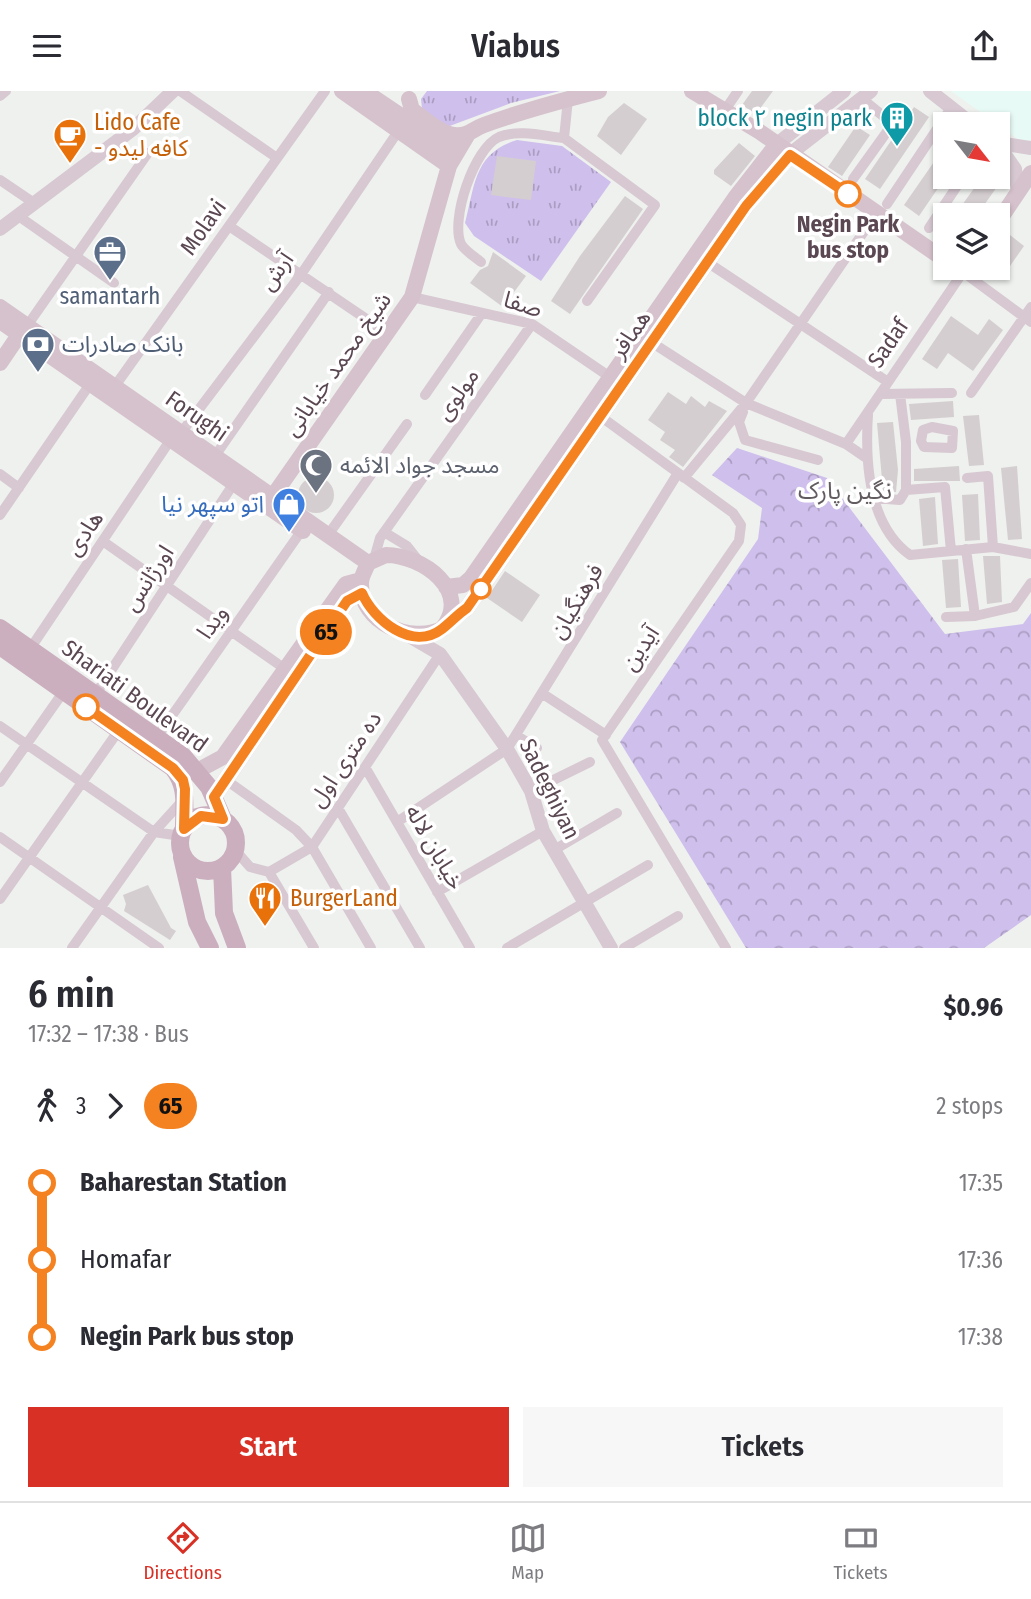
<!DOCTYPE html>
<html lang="en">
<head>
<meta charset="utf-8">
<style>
	:root { --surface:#fff; --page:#f7f7f7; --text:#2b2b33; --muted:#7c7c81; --line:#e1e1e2; --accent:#d93025 }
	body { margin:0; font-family:"Fira Sans Condensed","Noto Sans Arabic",sans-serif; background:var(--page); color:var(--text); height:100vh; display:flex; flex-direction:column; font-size:26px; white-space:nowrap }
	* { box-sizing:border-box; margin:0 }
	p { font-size:23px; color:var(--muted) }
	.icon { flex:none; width:38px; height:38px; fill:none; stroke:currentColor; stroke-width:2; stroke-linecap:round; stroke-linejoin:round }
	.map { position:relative; height:857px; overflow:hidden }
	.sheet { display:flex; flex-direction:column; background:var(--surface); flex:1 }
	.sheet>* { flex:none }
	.badge { padding:0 14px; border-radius:23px; font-size:24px; line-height:46px }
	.needle { width:46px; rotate:121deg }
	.tools { position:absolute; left:933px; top:21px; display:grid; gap:14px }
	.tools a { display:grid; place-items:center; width:77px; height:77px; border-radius:0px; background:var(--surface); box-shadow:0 2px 5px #0004; font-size:35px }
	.map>.badge { position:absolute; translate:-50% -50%; box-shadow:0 0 0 4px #fff }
	.legs { display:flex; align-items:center; gap:10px; height:77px; padding:0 28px; font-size:23px }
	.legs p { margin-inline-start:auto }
	.overview { display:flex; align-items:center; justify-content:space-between; height:119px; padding:0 28px }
	h1 { font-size:38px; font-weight:600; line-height:52px }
	.action { display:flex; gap:14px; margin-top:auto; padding:14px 28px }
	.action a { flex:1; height:80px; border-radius:0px; background:var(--accent); color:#fff; font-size:28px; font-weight:600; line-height:80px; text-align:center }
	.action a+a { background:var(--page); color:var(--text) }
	ul { padding:0 28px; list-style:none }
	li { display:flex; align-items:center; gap:24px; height:77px; font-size:26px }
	li i { display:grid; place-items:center; width:10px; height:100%; margin:0 9px; background:currentColor }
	li i::after { content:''; width:18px; height:18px; margin:-9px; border:5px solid; border-radius:50%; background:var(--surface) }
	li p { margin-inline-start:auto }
	li:first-child i { background:linear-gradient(#0000 50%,currentColor 0) }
	li:last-child i { background:linear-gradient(currentColor 50%,#0000 0) }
	header { display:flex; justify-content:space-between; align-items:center; height:91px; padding:0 28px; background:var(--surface); font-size:32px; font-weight:600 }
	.dock { display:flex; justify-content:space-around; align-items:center; height:98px; border-top:2px solid var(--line); background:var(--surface); font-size:19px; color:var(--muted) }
	.dock a { display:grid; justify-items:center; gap:4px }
	.dock .current { color:var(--accent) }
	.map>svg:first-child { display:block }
	.commercial { fill:#e8faf5 }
	.grass { fill:url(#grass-tufts) }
	.forest { fill:url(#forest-crowns) }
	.building { fill:#d5ced0 }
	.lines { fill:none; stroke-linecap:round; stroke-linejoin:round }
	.minor { stroke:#d7c8d1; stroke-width:10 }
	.tertiary { stroke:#d7c8d1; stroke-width:14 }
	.secondary { stroke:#d6c2cc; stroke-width:16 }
	.primary { stroke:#cbafbe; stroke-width:18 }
	.line-1-casing { stroke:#fff; stroke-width:16 }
	.line-1 { stroke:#f58220; stroke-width:10 }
	.stop-1-dot { fill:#fff; stroke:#f58220; stroke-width:3.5 }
	.labels { text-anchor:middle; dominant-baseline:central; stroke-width:7; stroke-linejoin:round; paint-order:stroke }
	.culture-label { font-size:23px; fill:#0d838f; stroke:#fff; text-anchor:end }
	.food-label { font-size:23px; fill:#c56008; stroke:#fff; text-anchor:start }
	.stop-label { font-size:23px; font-weight:bold; fill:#5a4752; stroke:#fff }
	.street-label { font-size:23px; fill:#5a4752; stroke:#fff }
	.service-label { font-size:23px; fill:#4e5e75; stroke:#fff }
	.worship-label { font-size:23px; fill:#5b616d; stroke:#fff; text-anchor:start }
	.shop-label { font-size:23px; fill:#366cbe; stroke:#fff; text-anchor:end }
	.neighbourhood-label { font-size:24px; fill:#625b5f; stroke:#fff }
</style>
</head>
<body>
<header><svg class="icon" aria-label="menu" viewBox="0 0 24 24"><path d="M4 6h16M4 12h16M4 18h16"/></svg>Viabus<svg class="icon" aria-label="share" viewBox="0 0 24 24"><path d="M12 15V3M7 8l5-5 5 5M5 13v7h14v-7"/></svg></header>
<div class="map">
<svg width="1031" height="857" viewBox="0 0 1031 857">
	<defs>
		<pattern id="grass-tufts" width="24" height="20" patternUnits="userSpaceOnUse" patternTransform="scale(1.75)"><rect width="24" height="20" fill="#cfbfec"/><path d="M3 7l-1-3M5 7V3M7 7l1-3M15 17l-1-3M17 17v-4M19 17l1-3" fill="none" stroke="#ab9dc2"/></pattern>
		<pattern id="forest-crowns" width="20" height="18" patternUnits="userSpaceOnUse" patternTransform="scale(1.75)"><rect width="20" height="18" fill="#cfbfec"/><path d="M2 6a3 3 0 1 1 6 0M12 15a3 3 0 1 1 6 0" fill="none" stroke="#ab9dc2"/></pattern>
	</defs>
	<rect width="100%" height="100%" fill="#eef1ee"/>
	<!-- commercial -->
	<path class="commercial" d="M951,0H1031V49L1022,51Z"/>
	<!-- grass -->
	<path class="grass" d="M427,0H560L511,12L447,36L422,18L421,8Z
		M517,49L562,55L611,91L541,190L474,145L465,132C475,94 474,62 517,49Z"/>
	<!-- forest -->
	<path class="forest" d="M737,357L827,387L945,543L1023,533L1031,522V824L984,857H746L620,651L758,448L762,417L712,384Z"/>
	<!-- building -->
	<path class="building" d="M752,0H773L756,23L742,14Z
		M624,12L647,28L621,64L597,45L608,26Z
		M914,16L929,26L880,98L865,88Z
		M856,35L870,44L842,85L828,76Z
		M739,52L755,65L731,95L714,83V79Z
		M945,55V87L919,125L904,114Z
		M497,65L536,70L531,109L491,104Z
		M982,86H1004L977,124H955Z
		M625,105L643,118L570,223L551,210L580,165Z
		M1010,144L1024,155L1010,175L998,166V161Z
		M493,161L526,185L503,216L470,192L480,179L488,175Z
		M951,225L978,244L989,228L1003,239L973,280L948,262L937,278L922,268Z
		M668,301L686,313L691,305L705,316L709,310L727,320L683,376L669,366L675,359L660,349L665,341L648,329Z
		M953,310L954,326L911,329L909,313Z
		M979,324L984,374L969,375L963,325Z
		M893,331L898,379L896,401L883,400L877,332Z
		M959,375L960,390H914V378Z
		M1017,375L1022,448L1008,449L1001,377Z
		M298 404a18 18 0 1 1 36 0a18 18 0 1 1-36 0Z
		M978,403L980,449L965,450L962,404Z
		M935,406L938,453L923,455L919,408Z
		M983,465H1000L1002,511L987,513Z
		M958,468L961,516L946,517L942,469Z
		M505,480L540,504L522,531L487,507Z
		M148,794L171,837L176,840L170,849L124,820L126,813L123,804Z"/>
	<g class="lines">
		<!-- minor -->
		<path class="minor" d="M180,0L277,67
			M0,5L6,0
			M861,7L893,33
			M725,19L738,0
			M564,47L655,114L587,210
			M853,88L899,24
			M0,89L34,112
			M887,113L951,17
			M17,124L114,192
			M229,135L387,242
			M929,137L963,86
			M481,171C475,166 465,160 461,153C450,129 474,57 499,46C519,38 544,45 564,47L568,8
			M707,171L888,291
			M412,206L532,233L610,286
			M27,235L148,62
			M651,251L746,312L846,353L865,366
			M115,295L325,0
			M971,302L1031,216
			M880,303L952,302
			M900,303L906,351V399
			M425,304L482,222
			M743,321L739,331L745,349L818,369
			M868,323C865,369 868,434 910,464L993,456L1031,463
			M600,325L733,422L741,434L739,450L602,649L726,857
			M932,336L953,340L952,357L924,356L921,350L923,339Z
			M181,342L302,182L399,39
			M846,353L963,181L1031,231
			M215,365L329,201
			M0,383L19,397
			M684,387L746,312L876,123
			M967,387L988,385L993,456
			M874,407L900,409L906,399L945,396L951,460
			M0,424L90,293
			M384,441L407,455L418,469
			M328,444L407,333
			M104,451L288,580
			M966,458L975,525L1014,516L1031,492
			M374,468L380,447L532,233
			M946,526L975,525
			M30,558L171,348
			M543,603L606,644
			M95,604L234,392
			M0,635L154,741L181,745
			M517,645L537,657
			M157,646L302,439
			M365,676L470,857
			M226,689L296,739L312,756L371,857
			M0,691L64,600
			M531,700L590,671
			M338,717L420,857
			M397,731L507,658L678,382
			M0,746L159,857
			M554,759L617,722
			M236,760L250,776L269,781
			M269,781L312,756L440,563
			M269,781L314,857
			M437,801L543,740
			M0,808L119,639
			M72,857L154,741L184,708
			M507,857L648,774
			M624,857L678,825"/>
		<!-- tertiary -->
		<path class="tertiary" d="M930,0L972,33
			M998,52L1031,57
			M777,53L844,0
			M998,54L1015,78L1018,101
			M790,63L871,0
			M0,138L133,38L173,0
			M404,542L440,563L507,658L531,700L543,740L611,857"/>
		<!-- secondary -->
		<path class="secondary" d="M342,0L449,75
			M364,0L456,62
			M692,0L760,41L945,169
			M409,8L412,19C424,27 440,43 454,44C467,46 473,38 484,34C522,20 560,10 599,0
			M998,131L1031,82
			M957,177L963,181L967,177
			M0,216L368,472
			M0,230L303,440
			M0,272L19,244
			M273,405L412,206L449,75L468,43
			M386,464C422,464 473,500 442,538C411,553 360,532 361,492C361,485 366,478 368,472Z
			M446,496L463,494L471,487L735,107L777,53
			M448,531L467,517L746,115L790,63
			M197,680L223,666L346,493L361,489
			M214,706L347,510L362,502"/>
		<!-- primary -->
		<path class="primary" d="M0,537L183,665L209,696L223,728
			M0,555L173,677C188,696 184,714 184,738
			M180 752a28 28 0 1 1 56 0a28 28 0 1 1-56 0Z
			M182,766L197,831L210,857
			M222,777L224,822L237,857"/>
	</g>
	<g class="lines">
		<defs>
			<path id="line-1" d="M86,616L173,677L183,689L185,698L184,738L201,725L223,728L214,706L347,510L362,502C373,528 412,561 442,538C451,531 458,523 467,517L746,115L790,64L848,103"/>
		</defs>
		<!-- line-1 casing -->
		<use href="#line-1" class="line-1-casing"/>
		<!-- line-1 -->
		<use href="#line-1" class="line-1"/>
	</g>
	<!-- icons -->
	<defs>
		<symbol id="building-pin" viewBox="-11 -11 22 30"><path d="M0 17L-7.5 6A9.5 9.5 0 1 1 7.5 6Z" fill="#0f9aa8" stroke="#fff"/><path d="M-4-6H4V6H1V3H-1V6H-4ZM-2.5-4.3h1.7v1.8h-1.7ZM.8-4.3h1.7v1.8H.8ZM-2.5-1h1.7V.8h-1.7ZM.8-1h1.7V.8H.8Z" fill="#fff"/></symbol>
		<symbol id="cafe-pin" viewBox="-11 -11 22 30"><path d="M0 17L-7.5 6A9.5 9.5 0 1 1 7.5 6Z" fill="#e8710a" stroke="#fff"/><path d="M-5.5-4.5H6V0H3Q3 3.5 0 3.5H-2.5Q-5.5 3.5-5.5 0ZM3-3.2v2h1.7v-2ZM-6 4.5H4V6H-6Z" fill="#fff"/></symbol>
		<symbol id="office-pin" viewBox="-11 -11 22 30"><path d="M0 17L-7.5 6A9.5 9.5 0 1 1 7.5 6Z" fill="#5c6f8a" stroke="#fff"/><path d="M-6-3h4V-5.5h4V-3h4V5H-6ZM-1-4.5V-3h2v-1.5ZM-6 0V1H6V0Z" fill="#fff"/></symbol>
		<symbol id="bank-pin" viewBox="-11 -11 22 30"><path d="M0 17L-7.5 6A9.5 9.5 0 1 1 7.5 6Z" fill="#5c6f8a" stroke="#fff"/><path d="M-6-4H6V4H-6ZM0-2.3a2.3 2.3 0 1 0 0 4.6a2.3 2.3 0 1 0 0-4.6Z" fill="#fff"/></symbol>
		<symbol id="mosque-pin" viewBox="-11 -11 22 30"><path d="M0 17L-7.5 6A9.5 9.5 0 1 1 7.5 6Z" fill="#6b7280" stroke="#fff"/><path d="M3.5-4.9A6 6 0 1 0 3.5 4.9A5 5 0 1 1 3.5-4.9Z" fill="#fff"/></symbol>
		<symbol id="shop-pin" viewBox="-11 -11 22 30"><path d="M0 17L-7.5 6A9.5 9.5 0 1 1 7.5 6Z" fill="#3f7fe0" stroke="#fff"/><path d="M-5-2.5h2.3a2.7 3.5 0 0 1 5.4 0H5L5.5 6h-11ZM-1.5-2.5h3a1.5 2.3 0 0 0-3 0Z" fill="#fff"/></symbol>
		<symbol id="restaurant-pin" viewBox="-11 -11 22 30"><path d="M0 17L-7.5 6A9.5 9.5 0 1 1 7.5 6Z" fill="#e8710a" stroke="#fff"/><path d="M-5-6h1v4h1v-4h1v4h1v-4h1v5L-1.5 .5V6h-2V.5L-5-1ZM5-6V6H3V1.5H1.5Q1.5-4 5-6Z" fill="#fff"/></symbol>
	</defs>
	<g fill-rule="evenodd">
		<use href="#building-pin" x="878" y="8" width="38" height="52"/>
		<use href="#cafe-pin" x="51" y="25" width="38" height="52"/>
		<use href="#office-pin" x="91" y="142" width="38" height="52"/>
		<use href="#bank-pin" x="19" y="234" width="38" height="52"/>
		<use href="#mosque-pin" x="297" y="355" width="38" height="52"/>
		<use href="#shop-pin" x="270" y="394" width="38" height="52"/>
		<use href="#restaurant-pin" x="246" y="788" width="38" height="52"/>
	</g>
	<!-- markers -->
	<g class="stop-1-dot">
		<circle cx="848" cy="103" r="12"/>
		<circle cx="481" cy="498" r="9"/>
		<circle cx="86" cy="616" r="12"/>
	</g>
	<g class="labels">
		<!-- culture labels -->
		<g class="culture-label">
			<text x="872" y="27">block ۲ negin park</text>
		</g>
		<!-- food labels -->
		<g class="food-label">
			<text x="94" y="31">Lido Cafe<tspan x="94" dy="26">- کافه لیدو</tspan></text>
			<text x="290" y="807">BurgerLand</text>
		</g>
		<!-- stop labels -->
		<g class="stop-label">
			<text x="848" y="133">Negin Park<tspan x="848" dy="26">bus stop</tspan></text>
		</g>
		<!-- street labels -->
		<g class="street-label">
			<text transform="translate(203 136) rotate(-55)">Molavi</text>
			<text transform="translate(276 180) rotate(-54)">آرش</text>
			<text transform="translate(523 213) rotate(17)">صفا</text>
			<text transform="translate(630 243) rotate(-55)">همافر</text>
			<text transform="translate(888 252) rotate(-56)">Sadaf</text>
			<text transform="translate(337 273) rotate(-55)">شیخ محمد خیابانی</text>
			<text transform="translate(457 303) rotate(-55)">مولوی</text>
			<text transform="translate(197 325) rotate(35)">Forughi</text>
			<text transform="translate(84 442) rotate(-56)">هادی</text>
			<text transform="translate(148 487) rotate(-57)">اورژانس</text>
			<text transform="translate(576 510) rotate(-59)">فرهنگیان</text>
			<text transform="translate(212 531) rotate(-55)">ویدا</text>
			<text transform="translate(640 557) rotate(-56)">آیدین</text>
			<text transform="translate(135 605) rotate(36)">Shariati Boulevard</text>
			<text transform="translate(345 668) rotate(-56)">ده متری اول</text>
			<text transform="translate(550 698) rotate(64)">Sadeghiyan</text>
			<text transform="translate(435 756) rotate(60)">خیابان لاله</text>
		</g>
		<!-- service labels -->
		<g class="service-label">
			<text x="110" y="205">samantarh</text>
			<text x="62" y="253" text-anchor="start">بانک صادرات</text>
		</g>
		<!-- worship labels -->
		<g class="worship-label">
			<text x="340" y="374">مسجد جواد الائمه</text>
		</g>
		<!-- shop labels -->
		<g class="shop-label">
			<text x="264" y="413">اتو سپهر نیا</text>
		</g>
		<!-- neighbourhood labels -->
		<g class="neighbourhood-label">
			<text x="845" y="400">نگین پارک</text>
		</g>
	</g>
</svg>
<div class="tools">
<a><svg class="needle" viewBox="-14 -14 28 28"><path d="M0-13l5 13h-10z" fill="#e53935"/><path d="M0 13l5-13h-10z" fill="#7c7c81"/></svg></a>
<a><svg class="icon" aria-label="layers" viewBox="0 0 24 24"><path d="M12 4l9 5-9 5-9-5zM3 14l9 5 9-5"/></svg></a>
</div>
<b class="badge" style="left:326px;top:541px;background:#f58220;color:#111">65</b>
</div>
<section class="sheet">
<div class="overview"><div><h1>6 min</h1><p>17:32 – 17:38 · Bus</p></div><b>$0.96</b></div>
<div class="legs"><svg class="icon" aria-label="walk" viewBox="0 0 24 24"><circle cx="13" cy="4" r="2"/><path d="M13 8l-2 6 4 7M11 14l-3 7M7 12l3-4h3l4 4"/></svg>3<svg class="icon" aria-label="forward" viewBox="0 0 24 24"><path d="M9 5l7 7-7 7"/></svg><b class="badge" style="background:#f58220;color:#111">65</b><p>2 stops</p></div>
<ul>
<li><i style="color:#f58220"></i><b>Baharestan Station</b><p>17:35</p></li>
<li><i style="color:#f58220"></i><span>Homafar</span><p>17:36</p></li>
<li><i style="color:#f58220"></i><b>Negin Park bus stop</b><p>17:38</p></li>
</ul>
<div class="action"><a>Start</a><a>Tickets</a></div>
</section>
<nav class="dock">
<a class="current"><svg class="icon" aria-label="directions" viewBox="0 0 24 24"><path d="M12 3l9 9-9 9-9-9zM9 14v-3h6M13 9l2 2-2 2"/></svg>Directions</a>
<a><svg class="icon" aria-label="map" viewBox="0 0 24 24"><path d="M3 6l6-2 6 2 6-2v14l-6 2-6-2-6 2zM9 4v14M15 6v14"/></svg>Map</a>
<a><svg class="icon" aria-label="tickets" viewBox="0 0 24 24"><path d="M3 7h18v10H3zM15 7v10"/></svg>Tickets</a>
</nav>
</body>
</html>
